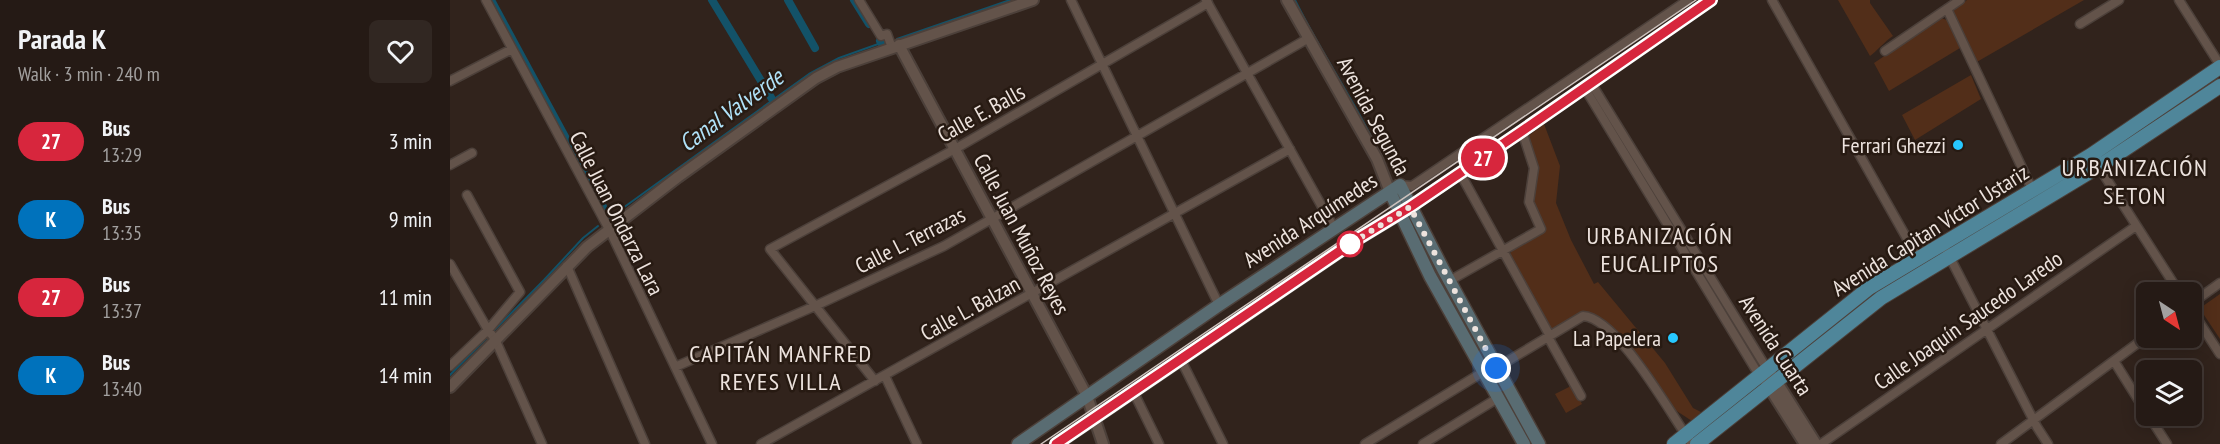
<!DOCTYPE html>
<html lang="en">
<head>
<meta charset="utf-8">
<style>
	:root { --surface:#251a15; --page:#312722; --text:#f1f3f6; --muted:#a3a1a0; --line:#423834 }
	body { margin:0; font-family:"PT Sans Narrow",sans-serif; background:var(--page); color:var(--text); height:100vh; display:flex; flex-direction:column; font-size:22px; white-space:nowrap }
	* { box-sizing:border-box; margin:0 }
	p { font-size:20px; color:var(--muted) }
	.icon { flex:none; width:33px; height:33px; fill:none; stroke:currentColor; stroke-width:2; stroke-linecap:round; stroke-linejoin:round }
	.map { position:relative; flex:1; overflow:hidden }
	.drawer { display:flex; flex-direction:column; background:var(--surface); width:450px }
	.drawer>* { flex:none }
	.badge { padding:0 12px; border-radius:20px; font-size:21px; line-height:39px }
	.needle { width:39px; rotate:144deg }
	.controls { position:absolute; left:1686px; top:282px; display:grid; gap:12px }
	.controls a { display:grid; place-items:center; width:66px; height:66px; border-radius:9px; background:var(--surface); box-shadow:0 3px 15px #0003,0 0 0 2px var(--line); font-size:30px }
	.you { position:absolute; width:30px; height:30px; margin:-15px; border:4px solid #fff; border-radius:50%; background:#1a73e8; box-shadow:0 0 0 9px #1a73e833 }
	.map>.badge { position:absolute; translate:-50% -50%; box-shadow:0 0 0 3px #fff }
	.round { display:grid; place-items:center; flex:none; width:63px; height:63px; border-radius:9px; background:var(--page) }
	.headline { display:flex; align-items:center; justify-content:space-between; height:102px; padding:0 18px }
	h1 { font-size:28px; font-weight:700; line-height:45px }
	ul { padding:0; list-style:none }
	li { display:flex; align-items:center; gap:18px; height:78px; padding:0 18px }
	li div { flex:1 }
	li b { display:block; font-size:22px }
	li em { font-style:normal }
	li .badge { min-width:66px; font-weight:700; text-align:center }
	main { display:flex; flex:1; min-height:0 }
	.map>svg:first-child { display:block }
	.green { fill:#522e19 }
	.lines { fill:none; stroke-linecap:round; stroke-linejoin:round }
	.stream { stroke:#135268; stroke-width:2 }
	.canal { stroke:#135268; stroke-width:8 }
	.minor-casing { stroke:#4c403a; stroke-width:11 }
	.tertiary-casing { stroke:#4c403a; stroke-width:14 }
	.secondary-casing { stroke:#4c403a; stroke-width:15 }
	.primary-casing { stroke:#4c403a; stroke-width:16 }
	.minor { stroke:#63534a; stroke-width:8 }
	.tertiary { stroke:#63534a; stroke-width:10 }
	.secondary { stroke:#596c72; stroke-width:12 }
	.primary { stroke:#4f869a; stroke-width:14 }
	.tram { stroke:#cdc2bd; stroke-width:1.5 }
	.line-casing { stroke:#fff; stroke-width:14 }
	.line { stroke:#d7263d; stroke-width:9 }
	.walk { stroke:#ede3de; stroke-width:6; stroke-dasharray:0 10.8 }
	.poi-dot { fill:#27c8ff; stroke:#271a12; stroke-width:2 }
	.stop-dot { fill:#fff; stroke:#d7263d; stroke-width:3 }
	.labels { text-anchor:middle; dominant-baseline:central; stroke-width:5; stroke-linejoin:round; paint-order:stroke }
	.street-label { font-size:22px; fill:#ede3de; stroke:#271a12 }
	.poi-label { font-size:22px; fill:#ede3de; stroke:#271a12; text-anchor:end }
	.water-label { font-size:24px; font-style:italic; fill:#b0e2f9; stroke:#271a12 }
	.neighbourhood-label { font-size:24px; letter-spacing:1.5px; fill:#ede3de; stroke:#271a12 }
</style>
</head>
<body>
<main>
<section class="drawer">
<div class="headline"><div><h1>Parada K</h1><p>Walk · 3 min · 240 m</p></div><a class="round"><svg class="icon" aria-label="heart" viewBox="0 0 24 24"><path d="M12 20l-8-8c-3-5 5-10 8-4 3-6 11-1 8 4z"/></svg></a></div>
<ul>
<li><span class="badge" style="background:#d7263d;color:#fff">27</span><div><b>Bus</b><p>13:29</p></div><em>3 min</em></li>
<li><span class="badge" style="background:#0072bc;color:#fff">K</span><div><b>Bus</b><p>13:35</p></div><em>9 min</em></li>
<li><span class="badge" style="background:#d7263d;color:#fff">27</span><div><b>Bus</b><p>13:37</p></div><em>11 min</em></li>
<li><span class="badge" style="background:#0072bc;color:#fff">K</span><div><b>Bus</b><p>13:40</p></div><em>14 min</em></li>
</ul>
</section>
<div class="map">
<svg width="1770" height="444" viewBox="0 0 1770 444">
	<rect width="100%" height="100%" fill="#31231c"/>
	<!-- green -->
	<path class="green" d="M1388,0H1420V3L1443,36C1434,42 1428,50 1420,56Z
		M1517,0H1634L1525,63L1502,12Z
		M1491,18L1497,20L1510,48L1439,91L1424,63Z
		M1521,75L1531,99L1465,140L1452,115Z
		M1094,124L1110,166L1106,203L1121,240L1144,284L1148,282L1215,363L1243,408L1251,412L1242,421L1222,408L1175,345L1149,317C1133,306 1118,321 1104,329L1101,328L1060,255L1061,251L1095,230L1082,202L1087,164L1078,136Z
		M1489,254L1490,256L1326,375L1324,369L1420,292Z
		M1770,294V339L1752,312L1753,306Z
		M1121,383L1132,404L1116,413L1105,394L1119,387Z"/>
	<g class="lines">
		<!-- stream -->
		<path class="stream" d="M845,0C875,61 915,115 940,178
			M447,39L560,0
			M159,218L359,74L389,58L431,43
			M969,239L983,265
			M991,280L1036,362
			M1043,374L1076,436
			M0,375L94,280L133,238L148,226"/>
		<!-- canal -->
		<path class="canal" d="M41,0L159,218
			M262,0L322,99
			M338,0L365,48
			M404,0L419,24
			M430,41L431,43"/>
		<defs>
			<path id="minor" d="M36,0L160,231L262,444
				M409,0L431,36L437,34L442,48
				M621,0L769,305
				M756,0L884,228
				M1322,0L1468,258
				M1729,0L1770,65
				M1497,9L1582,189
				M1630,24L1669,0
				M1435,51L1510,0
				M0,81L62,49
				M1141,83L1317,369
				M1134,87L1309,375
				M1647,164L1729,292
				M0,165L22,153
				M1010,173L1100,336
				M950,185L962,186L1238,0
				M960,207L1261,0
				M1493,244L1587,427L1598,444
				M0,264L38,330L45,339L92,444
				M117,266L195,444
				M999,281L1091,229L1079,202L1084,168L1072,131
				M1742,303L1770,283
				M1742,311L1770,354
				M1098,337L1131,396
				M730,358L773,444
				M1664,361L1696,412
				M0,366L38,330L70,292L17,195
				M225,367L365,306L494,246L859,38
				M1046,368L1133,316C1168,318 1221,415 1242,444
				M435,376L467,444
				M425,381L320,249L505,149L758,3
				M683,391L709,444
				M1699,416L1717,444
				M311,444L840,149
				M915,444L1038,369
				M973,444L1048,398
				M1371,444L1686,226
				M1551,444L1696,337"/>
			<path id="tertiary" d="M837,0L927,159L940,192
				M449,45L637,396L653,444
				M1323,376L1366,444
				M1316,382L1355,444
				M0,387L137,247L228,177L366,78L387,67L583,0"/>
			<path id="secondary" d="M940,192L980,276L1074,444
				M568,444L769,305L950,185L993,269L1089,444
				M606,444L912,236L960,207"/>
			<path id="primary" d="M1224,444L1419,288L1641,155L1770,67
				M1247,444L1431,298L1648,167L1770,86"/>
		</defs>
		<!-- minor casing -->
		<use href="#minor" class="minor-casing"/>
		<!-- tertiary casing -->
		<use href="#tertiary" class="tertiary-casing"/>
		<!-- secondary casing -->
		<use href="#secondary" class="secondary-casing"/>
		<!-- primary casing -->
		<use href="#primary" class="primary-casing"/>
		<!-- minor -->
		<use href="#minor" class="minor"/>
		<!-- tertiary -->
		<use href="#tertiary" class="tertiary"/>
		<!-- secondary -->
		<use href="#secondary" class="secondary"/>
		<!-- primary -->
		<use href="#primary" class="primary"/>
		<!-- tram -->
		<path class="tram" d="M591,444L1246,0"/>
	</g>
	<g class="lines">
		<defs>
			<path id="line" d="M606,444L909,238L960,207L1072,131L1261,0"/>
		</defs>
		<!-- line casing -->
		<use href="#line" class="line-casing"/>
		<!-- line -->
		<use href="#line" class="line"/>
		<!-- walk -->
		<path class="walk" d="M900,244L897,246L960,207L1046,368"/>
	</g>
	<!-- markers -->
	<g class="poi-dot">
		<circle cx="1508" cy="145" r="6"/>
		<circle cx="1223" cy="338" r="6"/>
	</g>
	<circle class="stop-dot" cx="900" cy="244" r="12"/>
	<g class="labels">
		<!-- street labels -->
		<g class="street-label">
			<text transform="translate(531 113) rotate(-29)">Calle E. Balls</text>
			<text transform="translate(924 116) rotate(62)">Avenida Segunda</text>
			<text transform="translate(167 213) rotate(63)">Calle Juan Ondarza Lara</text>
			<text transform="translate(860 220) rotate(-33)">Avenida Arquímedes</text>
			<text transform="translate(1480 230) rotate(-32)">Avenida Capitan Víctor Ustariz</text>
			<text transform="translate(572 234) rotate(62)">Calle Juan Muñoz Reyes</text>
			<text transform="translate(460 240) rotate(-27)">Calle L. Terrazas</text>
			<text transform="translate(520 308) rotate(-29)">Calle L. Balzan</text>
			<text transform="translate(1518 320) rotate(-35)">Calle Joaquín Saucedo Laredo</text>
			<text transform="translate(1326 345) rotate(57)">Avenida Cuarta</text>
		</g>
		<!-- poi labels -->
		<g class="poi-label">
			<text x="1496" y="145">Ferrari Ghezzi</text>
			<text x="1211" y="338">La Papelera</text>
		</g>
		<!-- water labels -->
		<g class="water-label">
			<text transform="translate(281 110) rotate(-36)">Canal Valverde</text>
		</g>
		<!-- neighbourhood labels -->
		<g class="neighbourhood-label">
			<text x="1685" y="167">URBANIZACIÓN<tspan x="1685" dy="28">SETON</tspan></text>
			<text x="1210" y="235">URBANIZACIÓN<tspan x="1210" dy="28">EUCALIPTOS</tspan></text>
			<text x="331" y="353">CAPITÁN MANFRED<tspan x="331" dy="28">REYES VILLA</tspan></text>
		</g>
	</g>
</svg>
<div class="controls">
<a><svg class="needle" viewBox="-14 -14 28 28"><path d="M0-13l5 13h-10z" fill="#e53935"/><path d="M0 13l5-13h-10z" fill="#a3a1a0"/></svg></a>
<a><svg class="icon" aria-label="layers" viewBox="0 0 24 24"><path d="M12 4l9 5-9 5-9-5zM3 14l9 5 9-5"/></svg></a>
</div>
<div class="you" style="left:1046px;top:368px"></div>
<b class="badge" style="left:1033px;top:158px;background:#d7263d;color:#fff">27</b>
</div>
</main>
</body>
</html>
